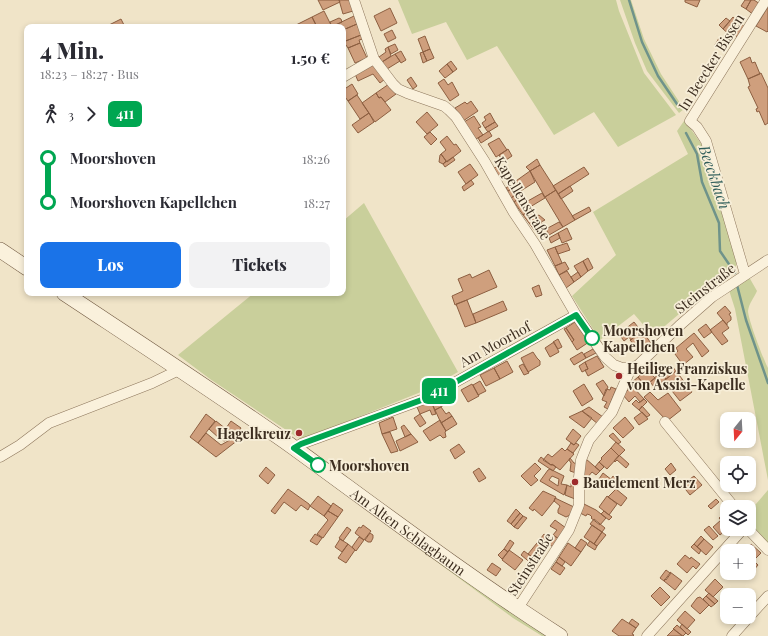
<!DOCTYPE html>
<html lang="de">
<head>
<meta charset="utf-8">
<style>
	:root { --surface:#fff; --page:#f2f2f3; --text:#2b2b33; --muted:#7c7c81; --accent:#1a73e8 }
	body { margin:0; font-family:"Playfair Display",serif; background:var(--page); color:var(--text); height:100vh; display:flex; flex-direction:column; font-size:15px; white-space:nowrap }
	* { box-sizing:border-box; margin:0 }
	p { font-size:13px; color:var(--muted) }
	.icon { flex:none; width:22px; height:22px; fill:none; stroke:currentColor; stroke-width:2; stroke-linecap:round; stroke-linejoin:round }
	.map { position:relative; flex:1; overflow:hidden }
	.side { position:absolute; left:24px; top:24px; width:322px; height:272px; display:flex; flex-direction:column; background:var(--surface); border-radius:8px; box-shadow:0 2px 6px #0003 }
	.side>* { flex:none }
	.badge { padding:0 8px; border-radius:6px; font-size:14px; line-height:26px }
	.needle { width:26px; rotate:198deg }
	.controls { position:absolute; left:720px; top:412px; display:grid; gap:8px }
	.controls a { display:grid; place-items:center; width:36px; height:36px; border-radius:8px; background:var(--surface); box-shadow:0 2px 6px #0003; font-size:20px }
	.map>.badge { position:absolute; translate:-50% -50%; box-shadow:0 0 0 2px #fff }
	.legs { display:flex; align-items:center; gap:6px; height:44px; padding:0 16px; font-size:13px }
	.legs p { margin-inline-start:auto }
	.headline { display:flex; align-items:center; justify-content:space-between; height:68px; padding:0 16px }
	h1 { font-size:22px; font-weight:800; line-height:30px }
	.cta { display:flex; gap:8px; margin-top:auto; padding:8px 16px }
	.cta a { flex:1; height:46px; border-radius:8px; background:var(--accent); color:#fff; font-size:16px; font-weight:800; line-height:46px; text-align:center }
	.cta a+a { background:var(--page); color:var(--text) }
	ul { padding:0 16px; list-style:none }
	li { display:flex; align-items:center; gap:14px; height:44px; font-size:15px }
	li i { display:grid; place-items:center; width:6px; height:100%; margin:0 5px; background:currentColor }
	li i::after { content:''; width:10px; height:10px; margin:-5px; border:3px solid; border-radius:50%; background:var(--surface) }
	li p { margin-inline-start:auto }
	li:first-child i { background:linear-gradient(#0000 50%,currentColor 0) }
	li:last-child i { background:linear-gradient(currentColor 50%,#0000 0) }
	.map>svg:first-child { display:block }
	.green { fill:#c9cf9b }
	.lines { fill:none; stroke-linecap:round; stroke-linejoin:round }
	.stream { stroke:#6f938a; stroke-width:2.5 }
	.building { fill:#cf9f7d; stroke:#8d5f41; fill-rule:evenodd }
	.minor-casing { stroke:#8d765c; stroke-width:11 }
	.secondary-casing { stroke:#6f573f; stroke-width:16 }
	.minor { stroke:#faf1dc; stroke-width:10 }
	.secondary { stroke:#faf1dc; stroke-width:15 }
	.line-1-casing { stroke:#fff; stroke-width:9 }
	.line-1 { stroke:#00a651; stroke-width:6 }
	.stop-1-dot { fill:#fff; stroke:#00a651; stroke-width:2 }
	.poi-dot { fill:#9e2a2b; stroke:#f7eed8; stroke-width:1.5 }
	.labels { text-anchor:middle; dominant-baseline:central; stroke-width:3.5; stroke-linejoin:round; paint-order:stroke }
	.street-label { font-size:14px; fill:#3d2e20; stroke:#f7eed8 }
	.stop-label { font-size:14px; font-weight:bold; fill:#3d2e20; stroke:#f7eed8; text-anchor:start }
	.poi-label { font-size:14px; font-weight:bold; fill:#3d2e20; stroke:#f7eed8; text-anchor:start }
	.water-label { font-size:15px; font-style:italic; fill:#2f5d5a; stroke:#f7eed8 }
</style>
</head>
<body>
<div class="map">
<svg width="768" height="636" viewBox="0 0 768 636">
	<rect width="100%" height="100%" fill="#f0e4c8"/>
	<!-- green -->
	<path class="green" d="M398,0H616L619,11L644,73L676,115L618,147L594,112L554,135L497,46L467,60L446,22L412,34Z
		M620,0H631L644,39L661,74L684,109L679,113L647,71L635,43Z
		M684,121L688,125L702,145L736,258V266L653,336L634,314L600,340L572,296L616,255L593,212L688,154L677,131Z
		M364,203L458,372L426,390L301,440L210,379L178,355L254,293H343V221Z
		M749,277L757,291C754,298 749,303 748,311C748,319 764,361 768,368V480L735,309L727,284Z
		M768,490V547L749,525V512Z
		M389,522L551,636H542L513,618L387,525Z"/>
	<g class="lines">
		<!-- stream -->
		<path class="stream" d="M629,0L642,42L658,76L679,107
			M686,133L697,154L702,182L719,223L720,251L735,273
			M737,285L746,320L768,383"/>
	</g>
	<!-- building -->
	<path class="building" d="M318,0H339L340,2L323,10Z
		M339,0H350L353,11L343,14Z
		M685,0H700L697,7L685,2Z
		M745,0H751L746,9L741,6Z
		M751,0H754L760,4L754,15L746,9Z
		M768,7V31L767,32L756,26Z
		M390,8L397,23L381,31L374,16Z
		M324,11L331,25L327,27H317L312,17Z
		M354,16L357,24L343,30V27H331Z
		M312,17L317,27H292Z
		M733,17L747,29L740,39L732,33L730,35L723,29Z
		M339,18L341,19L342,22L332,27L330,22Z
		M726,18L730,21L723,29L719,25Z
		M121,19L125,27H105Z
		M357,24L361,35L343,42L345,46H343V30Z
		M392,30L396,38L388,42L384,34Z
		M361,35L363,39L359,40L360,43L348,48L346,45L345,46L343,42Z
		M425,36L430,49L423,52L418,39Z
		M719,38L727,42L723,49L715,45Z
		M360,43L367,58L355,63L348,48Z
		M395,44L398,50L391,54L388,47Z
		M388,47L391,56L382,62L379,57L386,52L385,49Z
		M430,49L434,58L427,61L423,52Z
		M401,51L406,60L401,63L395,54Z
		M423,52L427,61L423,63L420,53Z
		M395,54L400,61L387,69L382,62Z
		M750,57L752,63L755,62L760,74L748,79L740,62Z
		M451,61L457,69L453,72L447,64Z
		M375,64L385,79L380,83L373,74L358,81L355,74Z
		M447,64L453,72L445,78L439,71Z
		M761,73L768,88V123L765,125L759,111L757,112L756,109L758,108L748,87L750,86L748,79Z
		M411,77L417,86L413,89L407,80Z
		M444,79L448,85L452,82L459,95L450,101L438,83Z
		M352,84L358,94L348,101L343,94V90Z
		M389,84L396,94L385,102L381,97L379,98L376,93Z
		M376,93L379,98L381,97L391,110L375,122L362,103Z
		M357,95L369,113L360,119L348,101Z
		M471,101L478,111L463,121L455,108L465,102L467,104Z
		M427,112L438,125L427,134L416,122Z
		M369,113L374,122L358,133L352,125Z
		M490,113L495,122L485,128L482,123L486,120L484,117Z
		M474,116L481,127L478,128L483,135L476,139L464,122Z
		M495,122L498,126L488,132L485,128Z
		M489,131L492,136L481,143L478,138Z
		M430,132L437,139L431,145L424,137Z
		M447,136L454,145L456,144L461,151L447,162L441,154L446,150L440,142Z
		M499,138L507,150L496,157L488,144Z
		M508,149L512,156L503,162L499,155Z
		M441,154L446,161L443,164L439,162L440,155Z
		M453,157L455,160L445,167L443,164Z
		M537,159L540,165L530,171L526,167Z
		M470,164L478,175L466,184L458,172Z
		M540,165L556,190L545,197L530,171Z
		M499,166L503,173L498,176L494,168Z
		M584,167L589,174L558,194L553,186Z
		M530,171L535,182L519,192L513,183Z
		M471,180L474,184L464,191L462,187Z
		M513,183L515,186L508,191L506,188Z
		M515,186L519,192L511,198L507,192Z
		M570,186L573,191L561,199L558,194Z
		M556,190L575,220L563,227L545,197Z
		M520,192L522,196L514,202L511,198Z
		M542,193L545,198L530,207L526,202Z
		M522,196L531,209L523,215L514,202Z
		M589,207L591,211L575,220L572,216Z
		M532,209L537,216L539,215L545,220L541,222L543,225L535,231L523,215Z
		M559,222L563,227L549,235L546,229Z
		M567,228L572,239L562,243L558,233Z
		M558,233L560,238L551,243L549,238Z
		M567,243L570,250L558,254L555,247Z
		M555,247L562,263L555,266L547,250Z
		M588,258L593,268L588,271L583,261Z
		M583,261L588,271L581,277L574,266Z
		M565,262L569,269L559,275L555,266Z
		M489,270L497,287L455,305L452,296L463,291L458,279L470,274L472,278Z
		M567,271L574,282L566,288L559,275Z
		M578,272L581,277L574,282L571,277Z
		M539,285L542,295L536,297L532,288Z
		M467,300L476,323L465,327L456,304Z
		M503,301L507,310L476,323L473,314Z
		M725,306L731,313L729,314L731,317V320L727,323V325L717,313Z
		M723,320L729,328L722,333L728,341L722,345L710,330Z
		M575,322L589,342L577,350L572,342L574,340L566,328Z
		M634,322L641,331L631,340L629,337L624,341L619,334Z
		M706,324L712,332L704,338L698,330Z
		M566,328L574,340L572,342L564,329Z
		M642,331L651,343L640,352L630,340Z
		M694,333L709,351L702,357L693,343L686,349L693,357L683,365L675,354L678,351L676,348Z
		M558,339L562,347L558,349L553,342Z
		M554,342L559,352L550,357L545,348Z
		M593,349L596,353L586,358L584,354Z
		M533,352L537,358L540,361V365L528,372L521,358Z
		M582,352L586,358L574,365L570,359Z
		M597,356L604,367L588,376L585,370L588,369L585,362Z
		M507,361L513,372L500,379L494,368Z
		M585,362L588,369L582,372L579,366Z
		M523,364L529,373L524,375L519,366Z
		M671,365L676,371L666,379L661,373Z
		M494,368L500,379L486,386L480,375Z
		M647,369L655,378L645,386L638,377Z
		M676,371L692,392L680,401L664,381Z
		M661,373L666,379L659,384L654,378Z
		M638,377L643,383L638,390L631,383Z
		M655,378L659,384L655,388L650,382Z
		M603,380L608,387L604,396L596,384Z
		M480,381L486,391L478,395L473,385Z
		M472,384L479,396L468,402L461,390Z
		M584,384L593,399L582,406L573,391Z
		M632,386L644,399L640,402L635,396L629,402L623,395Z
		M611,387L616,389L608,409L604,407L607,402L602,400L606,389L610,390Z
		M650,392L658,400L668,393L681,410L667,421L644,397Z
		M439,396L444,405L435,410L431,401Z
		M644,399L647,402L639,410L632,404L636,400L639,403Z
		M431,401L436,414L432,415L430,410L420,414L417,407Z
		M642,406L650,415L647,417L639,410Z
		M441,407L446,414L449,412L452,416L441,423L435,410Z
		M589,407L603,417L598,424L582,411Z
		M582,411L592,418L584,428L569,417Z
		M642,412L648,419L639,425L634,418Z
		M206,414L215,421L198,443L190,437Z
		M420,414L426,423L420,427L414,418Z
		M452,416L457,424L446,431L441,423Z
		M393,417L397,429L382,434L379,423Z
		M625,417L634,428L623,438L613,428Z
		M440,420L446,431L445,432L446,437L443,438L440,435L430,441L423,431Z
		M216,421L226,429L219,438L209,429Z
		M231,421L241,428L235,437L224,441L219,438Z
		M404,425L411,434L405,437L401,427Z
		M573,429L581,436L574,445L566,439Z
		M390,432L398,451L391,453L382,434Z
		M206,433L221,445L235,437L238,440L216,457L198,443Z
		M613,433L621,442L618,444L609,436Z
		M411,434L418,442L400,451L396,441Z
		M616,442L625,450L619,456L611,448Z
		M571,443L574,445L576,443L579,445L573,453L567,449Z
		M459,444L465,452L455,459L450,450Z
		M562,448L565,451L567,449L574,454L560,470L552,464L551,465L543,460L548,454L552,457Z
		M611,448L619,456L607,469L599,462L602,459L601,458Z
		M619,455L629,464L626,468L617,460L615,462L614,461Z
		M541,457L551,465H553L556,467L553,471L538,461Z
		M570,458L574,463L577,464L576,473L570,471L571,463L569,460Z
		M586,459L600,471L596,475L592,472L587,478L582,475Z
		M599,462L604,467L600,471L595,467Z
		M535,463L541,469L534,476L538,480L531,486L521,476Z
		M671,463L676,470L670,475L665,469Z
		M266,467L275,475L268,484L259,476Z
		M479,468L486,478L479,482L473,472Z
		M550,469L564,476L561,484L567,485L564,495L540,481L548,470ZM552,476L559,479L558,486L549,480Z
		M603,473L612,480L607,486L599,479Z
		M613,476L621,483L620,484L623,486L621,488L611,479Z
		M694,476L702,485L690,495L682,485Z
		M571,483L576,484L575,499L565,495L567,485L571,487Z
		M288,489L309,504L310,506L308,510L301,505L296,511L284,502L275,514L271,511Z
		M616,489L627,498L621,506L608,497Z
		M543,491L556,497L554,501L542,516L534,509L533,511L529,508Z
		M318,496L331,506L324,516L310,506Z
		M607,496L617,504L609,515L599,507Z
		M555,498L574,507L570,515L566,517L558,513V510L560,506L554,501Z
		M716,499L719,502L711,509L708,506Z
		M333,503L343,510L338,517L328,511Z
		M584,504L596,510L606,518L600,525L591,518L592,517L590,515L587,514L586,516L580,513Z
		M516,509L520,513L511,524L507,521Z
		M328,511L338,517L323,538L317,534L328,520L324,516Z
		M604,511L612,517L609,520L601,514Z
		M727,512V527L719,518Z
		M520,513L523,516L514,527L511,524Z
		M523,516L527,518L518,529L514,527Z
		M594,519L605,528L602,532L590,524Z
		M555,520L566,528L559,539L553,535L557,530L550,526Z
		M721,520L727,527V529L720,535L713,527Z
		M363,525L371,531L364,540L355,533L359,527L361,528Z
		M592,525L602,532L594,544L584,537Z
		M709,526L718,536L713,540L704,530Z
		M347,527L351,530L343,541L339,538Z
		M602,532L606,535L597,546L594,544Z
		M370,533L373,535V538L371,542H368L365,540Z
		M315,534L322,538L317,545L310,541Z
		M544,534L550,539L553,535L559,539L553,547L541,538Z
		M701,536L704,539L697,547L694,544Z
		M359,537L364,540L356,551L352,547Z
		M541,538L548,544L536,560L528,554Z
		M340,539L348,544L342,552L335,547Z
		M581,539L587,543L581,552L575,548Z
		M704,539L713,547L706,555L697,547Z
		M510,540L514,543L508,552L504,549Z
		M590,541L597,546L595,550L587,545Z
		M568,543L581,552L571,566L559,557Z
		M348,544L355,550L346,563L338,558Z
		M694,544L701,550L699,554L691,547Z
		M751,544L761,553L755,559V562L758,565L753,571L749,568V551H746Z
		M504,549L508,552L502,559L498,555Z
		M509,550L523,560L515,570L502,560Z
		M524,551L536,560L532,564L521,555Z
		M685,555L690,559L691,557L700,564L696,569L693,566L687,573L677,564Z
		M559,557L565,562L562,566L556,562Z
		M556,562L565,568L560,575L551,569Z
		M492,563L501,569L496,576L487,570Z
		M727,565V573L737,574L731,579L722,571Z
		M666,570L670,573L664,581L660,578Z
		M670,572L682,581L675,590L664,581L665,579L666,580L671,573Z
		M715,579L723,587L713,597L705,590Z
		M660,587L670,597L661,606L651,596Z
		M709,593L718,601L715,604L706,596Z
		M706,596L715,604L711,607L703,599Z
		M700,597L709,605L700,614L691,606L697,598Z
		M685,611L695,620L687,629L677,620Z
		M622,619L636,628L632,634L634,635L633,636H619L612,631Z
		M632,619L639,624L636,628L629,623Z
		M682,624L691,632L688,635L680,627Z
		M677,625L686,633L683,636L673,629Z
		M674,629L682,636H667Z"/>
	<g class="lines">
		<defs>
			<path id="minor" d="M354,0L374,59L393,84L398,89L407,93L444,106L449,110L456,117L485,162L514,213L535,244L576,315L605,357L614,365L622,368H631
				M343,77L374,59
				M745,274L706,141L697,127L690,121L766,0
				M665,422L734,507
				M294,448L301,444L427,398L576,315
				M0,457L20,445L49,423L152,383L179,370
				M748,529L768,550
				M518,608L569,530L579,505V477L581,460L589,440L612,412L631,368L638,365L679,326L712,297L768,260
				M749,617L768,596
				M647,636L743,529
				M732,636L749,617"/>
			<g id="secondary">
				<path d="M0,250L27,268"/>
				<path id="s1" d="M64,293C141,344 218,394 293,447C381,511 468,577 560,636"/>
			</g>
		</defs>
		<!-- minor casing -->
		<use href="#minor" class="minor-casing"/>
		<!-- secondary casing -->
		<use href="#secondary" class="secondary-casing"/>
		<!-- minor -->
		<use href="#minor" class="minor"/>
		<!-- secondary -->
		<use href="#secondary" class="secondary"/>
	</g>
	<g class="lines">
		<defs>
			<path id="line-1" d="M318,465L294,448L301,444L427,398L576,315L592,338"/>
		</defs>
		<!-- line-1 casing -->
		<use href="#line-1" class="line-1-casing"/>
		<!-- line-1 -->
		<use href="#line-1" class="line-1"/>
	</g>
	<!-- markers -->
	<g class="stop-1-dot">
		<circle cx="592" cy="338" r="7"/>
		<circle cx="318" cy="465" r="7"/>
	</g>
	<g class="poi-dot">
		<circle cx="619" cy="376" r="4"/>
		<circle cx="299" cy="433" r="4"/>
		<circle cx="575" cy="482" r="4"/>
	</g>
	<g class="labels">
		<!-- street labels -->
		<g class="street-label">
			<text transform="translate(711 62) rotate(-58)">In Beecker Bissen</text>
			<text transform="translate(523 198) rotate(59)">Kapellenstraße</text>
			<text transform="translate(705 288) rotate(-38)">Steinstraße</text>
			<text transform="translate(495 344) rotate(-29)">Am Moorhof</text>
			<text stroke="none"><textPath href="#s1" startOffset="419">Am Alten Schlagbaum</textPath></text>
			<text transform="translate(530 564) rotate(-57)">Steinstraße</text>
		</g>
		<!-- stop labels -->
		<g class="stop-label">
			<text x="603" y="330">Moorshoven<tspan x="603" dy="16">Kapellchen</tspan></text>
			<text x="329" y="465">Moorshoven</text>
		</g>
		<!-- poi labels -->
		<g class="poi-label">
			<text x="627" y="368">Heilige Franziskus<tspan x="627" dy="16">von Assisi-Kapelle</tspan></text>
			<text x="291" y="433" text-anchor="end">Hagelkreuz</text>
			<text x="583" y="482">Bauelement Merz</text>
		</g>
		<!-- water labels -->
		<g class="water-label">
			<text transform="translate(715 177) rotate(71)">Beeckbach</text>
		</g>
	</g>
</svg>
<div class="controls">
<a><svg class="needle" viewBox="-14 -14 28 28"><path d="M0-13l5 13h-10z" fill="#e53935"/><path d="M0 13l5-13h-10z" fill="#7c7c81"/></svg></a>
<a><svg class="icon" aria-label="locate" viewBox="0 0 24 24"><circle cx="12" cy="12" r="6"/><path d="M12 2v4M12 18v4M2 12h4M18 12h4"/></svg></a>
<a><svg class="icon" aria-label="layers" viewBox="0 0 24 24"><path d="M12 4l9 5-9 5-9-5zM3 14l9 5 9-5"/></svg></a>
<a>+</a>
<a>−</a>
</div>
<b class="badge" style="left:439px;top:391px;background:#00a651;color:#fff">411</b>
<section class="side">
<div class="headline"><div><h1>4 Min.</h1><p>18:23 – 18:27 · Bus</p></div><b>1.50 €</b></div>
<div class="legs"><svg class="icon" aria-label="walk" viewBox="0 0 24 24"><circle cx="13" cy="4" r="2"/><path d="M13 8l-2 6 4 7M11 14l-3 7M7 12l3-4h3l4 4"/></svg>3<svg class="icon" aria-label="forward" viewBox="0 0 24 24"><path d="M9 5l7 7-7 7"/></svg><b class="badge" style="background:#00a651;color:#fff">411</b></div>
<ul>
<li><i style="color:#00a651"></i><b>Moorshoven</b><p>18:26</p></li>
<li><i style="color:#00a651"></i><b>Moorshoven Kapellchen</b><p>18:27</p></li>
</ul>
<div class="cta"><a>Los</a><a>Tickets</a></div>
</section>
</div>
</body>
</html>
